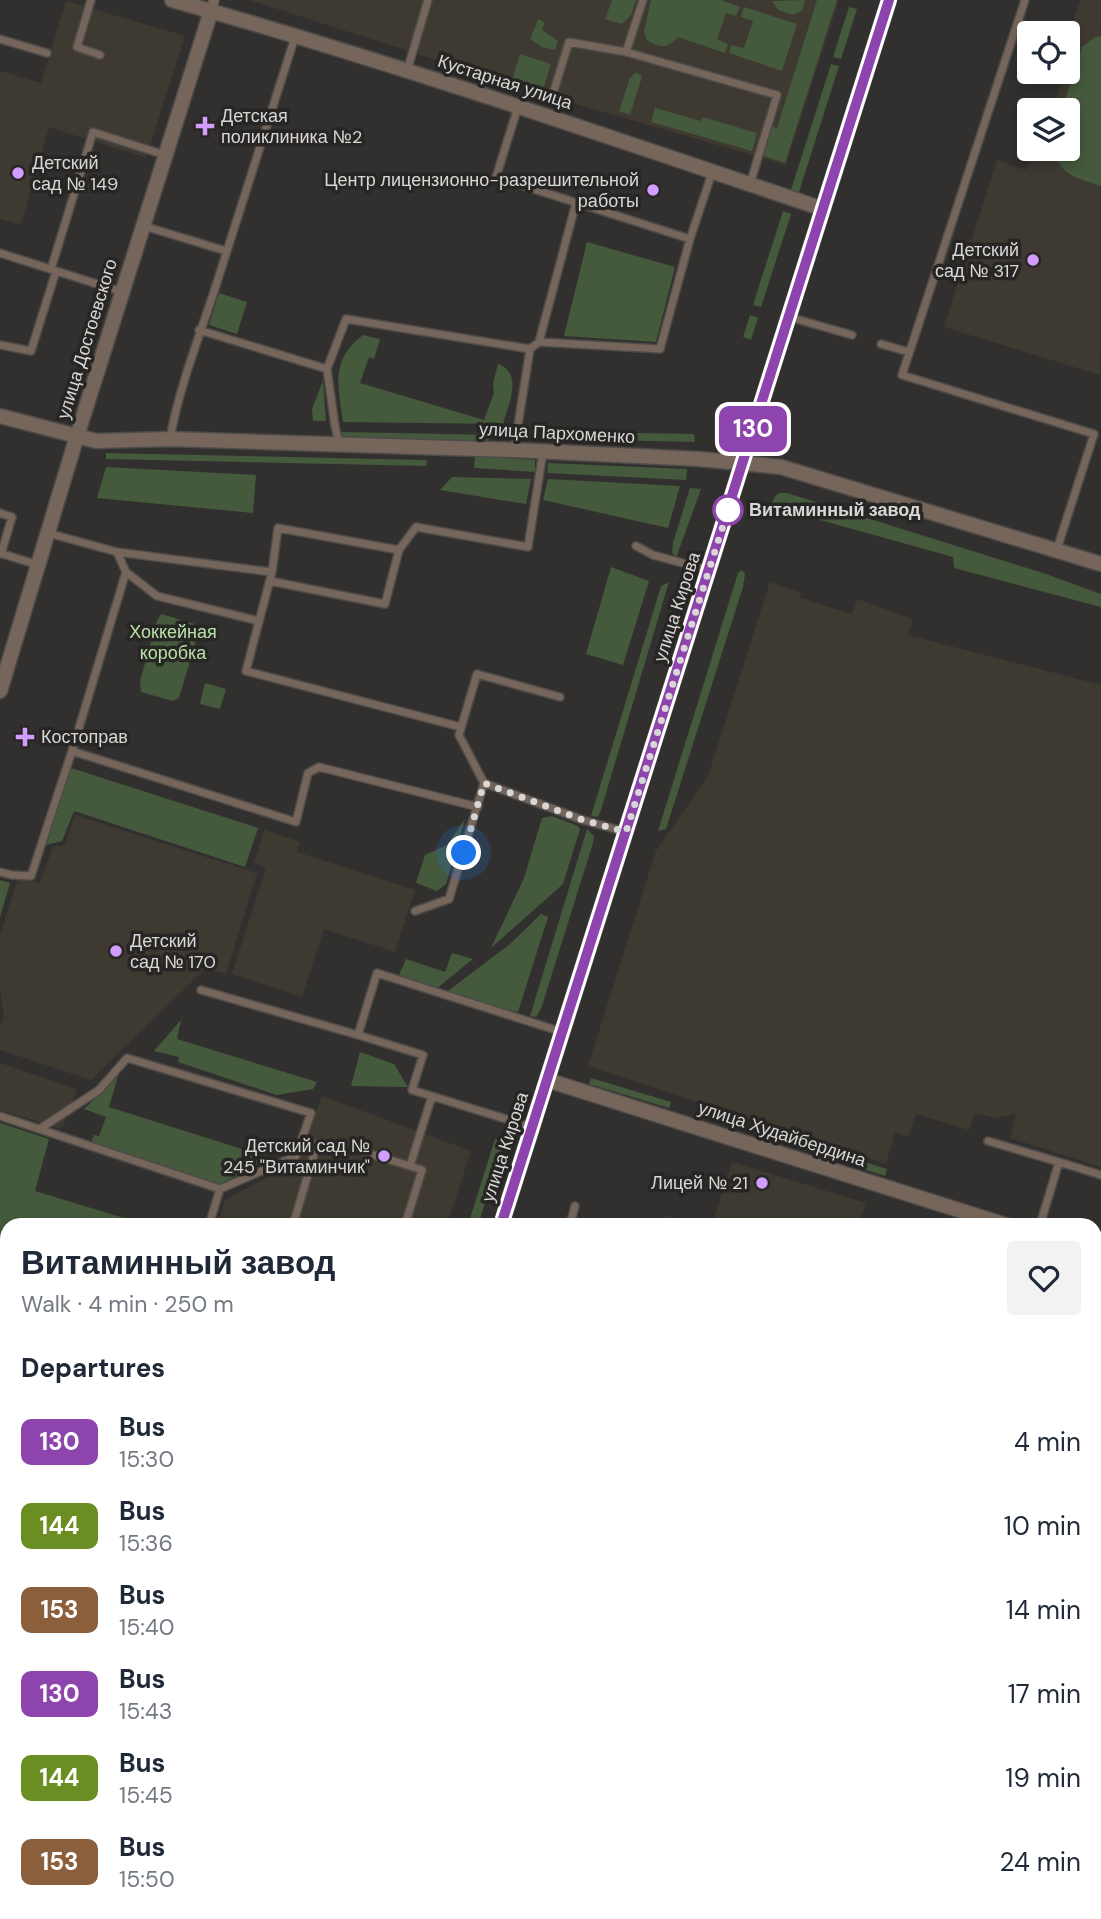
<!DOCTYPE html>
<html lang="en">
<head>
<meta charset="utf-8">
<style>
	:root { --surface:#fff; --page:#f2f2f3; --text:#1f2937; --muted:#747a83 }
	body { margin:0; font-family:"DM Sans",sans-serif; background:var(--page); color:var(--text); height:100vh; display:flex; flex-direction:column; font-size:26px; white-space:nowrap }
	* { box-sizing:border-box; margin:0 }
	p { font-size:23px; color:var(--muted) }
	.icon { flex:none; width:38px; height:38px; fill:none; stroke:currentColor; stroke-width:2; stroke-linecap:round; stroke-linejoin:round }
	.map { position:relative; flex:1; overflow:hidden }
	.drawer { position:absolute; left:0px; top:1218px; width:1102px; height:702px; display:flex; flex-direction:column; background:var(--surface); border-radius:21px 21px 0 0; box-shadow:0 4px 10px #0003 }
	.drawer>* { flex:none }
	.badge { padding:0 14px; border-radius:10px; font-size:24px; line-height:46px }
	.controls { position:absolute; left:1017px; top:21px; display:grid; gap:14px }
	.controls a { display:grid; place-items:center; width:63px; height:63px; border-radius:7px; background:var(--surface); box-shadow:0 4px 10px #0003; font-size:35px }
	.you { position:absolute; width:35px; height:35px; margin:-18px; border:5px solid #fff; border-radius:50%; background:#1a73e8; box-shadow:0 0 0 10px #1a73e833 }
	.map>.badge { position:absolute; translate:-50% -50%; box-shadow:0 0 0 4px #fff }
	h2 { padding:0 21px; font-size:26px; line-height:63px }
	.round { display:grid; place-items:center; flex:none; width:74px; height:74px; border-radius:7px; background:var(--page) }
	.overview { display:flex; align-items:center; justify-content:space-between; height:119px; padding:0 21px }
	h1 { font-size:33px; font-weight:600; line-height:52px }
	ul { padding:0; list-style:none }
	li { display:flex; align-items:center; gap:21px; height:84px; padding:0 21px }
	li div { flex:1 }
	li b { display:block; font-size:26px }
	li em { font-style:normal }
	li .badge { min-width:77px; font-weight:700; text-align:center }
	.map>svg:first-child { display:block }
	.built { fill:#3e3931 }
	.green { fill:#45593c }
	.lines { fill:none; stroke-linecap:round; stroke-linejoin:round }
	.service-casing { stroke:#4d4b49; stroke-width:10 }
	.pedestrian-casing { stroke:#4d4b49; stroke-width:12 }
	.minor-casing { stroke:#4d4b49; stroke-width:17 }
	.tertiary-casing { stroke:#4d4b49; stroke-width:17 }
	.secondary-casing { stroke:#4d4b49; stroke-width:17 }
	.service { stroke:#75655b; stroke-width:7 }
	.pedestrian { stroke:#75655b; stroke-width:10 }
	.minor { stroke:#75655b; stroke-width:14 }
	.tertiary { stroke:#75655b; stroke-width:14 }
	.secondary { stroke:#9c8271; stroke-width:14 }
	.line-casing { stroke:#fff; stroke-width:16 }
	.line { stroke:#8e44ad; stroke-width:10 }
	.walk { stroke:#d8d7d5; stroke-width:7; stroke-dasharray:0 12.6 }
	.poi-dot { fill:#d29dfd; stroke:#282624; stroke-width:2.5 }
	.stop-dot { fill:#fff; stroke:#8e44ad; stroke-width:3.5 }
	.labels { text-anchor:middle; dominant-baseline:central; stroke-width:7; stroke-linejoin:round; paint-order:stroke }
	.street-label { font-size:18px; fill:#d8d7d5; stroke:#282624 }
	.poi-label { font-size:18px; fill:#d8d7d5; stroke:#282624; text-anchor:start }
	.stop-label { font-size:18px; font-weight:bold; fill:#d8d7d5; stroke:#282624; text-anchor:start }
	.park-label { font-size:18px; fill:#b8e1a7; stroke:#282624 }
</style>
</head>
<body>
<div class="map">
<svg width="1101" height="1919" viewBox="0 0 1101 1919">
	<rect width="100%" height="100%" fill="#32302e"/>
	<!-- built -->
	<path class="built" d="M249,0H839L786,165L552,97Z
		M1080,0H1101L1100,375L944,327L997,160L1026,170L1033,149H1068V110H1053L1065,72H1068V63L1075,38L1069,36Z
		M66,1L185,36L146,158L49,127L21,225L0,219V71L41,83Z
		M770,582L801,593L800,598L852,614L857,599L913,619L908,635L1101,685V1167L1010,1138L1016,1114L995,1118L975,1113L969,1130L916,1114L909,1137L895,1133L886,1164L588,1066L656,851L708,776Z
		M75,815L257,873L226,974L206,968L91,1080L0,1050V1027L4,1016L0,989V935L18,878L40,883L53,846L65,845Z
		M264,830L300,842L297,852L415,890L395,952L324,929L302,997L232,974L266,868L254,863Z
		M0,1063L77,1089L62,1129L0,1110Z
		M322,1096L471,1151L447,1225H217L225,1200L297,1161Z
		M732,1162L866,1203L859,1225H712Z
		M665,1215L701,1225H661Z
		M0,1881L7,1883V1913H38L36,1919H0Z"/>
	<!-- green -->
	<path class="green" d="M612,0H636L631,15L622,24L605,19Z
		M651,0H721L740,7L736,16L726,13L717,39L728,44L725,53L678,37C668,48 661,49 647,40L644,32Z
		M805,0L802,11L793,15L778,10L772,1Z
		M817,0H837L785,163L761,155L768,125L777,128Z
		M744,7L797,24L782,71L729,53L731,45L744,48L753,21L741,17Z
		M849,7L857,9L841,59L833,57Z
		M538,19L545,22L542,30L558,41L555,50L542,47L530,39Z
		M1101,36V186C1075,177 1062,177 1053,149H1068V110H1062L1082,47L1095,37Z
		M520,54L551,64L543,90L512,80Z
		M831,64L839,66L798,195L790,193Z
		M636,72L642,76L641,80L630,115L619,111L630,78Z
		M655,108L701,121L703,117L757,133L752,151L651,122Z
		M783,211L791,214L761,307L753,305Z
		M587,242L675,267L656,342L564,336Z
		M219,293L247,302L237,334L209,325Z
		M750,315L758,318L751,340L743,337Z
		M363,335L380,339L374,359L369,357L360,383L484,420L494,393L493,383L498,364C524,373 508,405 503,424L343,422C338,386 330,360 363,335Z
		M323,381L326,421H313L312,409Z
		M525,431L694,434L695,442L525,438Z
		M340,432L495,435L483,443L344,439Z
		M106,453L427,460L426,466L106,459Z
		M475,456L535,460V472L474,468Z
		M548,463L687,469L686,480L547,473Z
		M106,467L256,475L253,513L97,498Z
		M452,477L531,479L526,504L440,490Z
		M548,479L680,486L668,528L543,500Z
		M690,488L701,489L676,558L672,552L673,543Z
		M780,493H787L1043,573L1101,594V607L954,568L953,557L770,506L776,495Z
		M611,567L649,581L623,665L586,654Z
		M742,570L745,574L743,587L666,829L658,831L738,573Z
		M669,582L601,810L598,817L591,816L661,586Z
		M161,614L195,624L198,634L179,698L173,701L141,692L140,681L157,621Z
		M205,683L226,689L220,709L200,704Z
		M71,768L258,828L245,867L74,811L62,841L46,845Z
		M552,816L578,826L580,829L563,884L491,948L524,878L542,818Z
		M465,819L446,884L437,891L416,883L425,855L447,845Z
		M587,829L594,836L593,843L541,1009L536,1017L530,1016Z
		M0,880L10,883L0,917Z
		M541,914L548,917L518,1012L444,994L510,944Z
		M452,953L473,959L436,989L399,975L406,959L445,972Z
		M181,1020L177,1039L317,1082L313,1089L277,1095L178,1062L179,1057L154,1051Z
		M360,1052L394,1064L408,1087L351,1086Z
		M118,1076L109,1107L270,1158L220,1184L90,1145L94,1135L99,1136L106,1117L84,1109Z
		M591,1078L671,1102L669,1108L589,1084Z
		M0,1123L49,1139L35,1191L147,1225H7V1251L0,1249Z
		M790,1138L887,1169L885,1176L788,1145Z
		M495,1139L505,1142L478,1225H468Z
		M63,1913H100L119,1919H61Z"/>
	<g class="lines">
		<defs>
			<path id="service" d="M91,0L77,47L100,55
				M1025,0L902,375L1094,434L1057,549
				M0,39L47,53
				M626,52L643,0
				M407,71L428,0
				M552,97L569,42L626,52L777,95L750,184
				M518,107L496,177L690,239
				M144,226L226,251
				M0,253L122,292
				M51,269L93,132L165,155
				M789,317L852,335
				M199,330L327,369L335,426L339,444
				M539,342L576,203
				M881,344L909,352
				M0,345L31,351L56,271
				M327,369L346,319L530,349
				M170,439C180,382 202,331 219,276C244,196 270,117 295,37
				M514,450L530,349L539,342L660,349L690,239L713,170
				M0,513L12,517L1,554
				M48,533L117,552L272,572L278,528L399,550L416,527L528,547L543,452
				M636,546L653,555L708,570
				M0,553L38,565
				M126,572L157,596L259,621
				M272,572L246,671L461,727
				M270,581L385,604L399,550
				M72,751L296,822L308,773L319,767L478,807
				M484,783L459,735L477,674L560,697
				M0,872L12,875L31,876L72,751L126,572L117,552
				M415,911L449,899L484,783L583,820L626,832
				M201,990L358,1035
				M0,1116L220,1189
				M532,1127L412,1090L423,1055L358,1035L377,973L562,1032
				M41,1128L99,1090L127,1058L311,1113L296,1156L220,1189L209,1225
				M988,1141L1059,1162
				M364,1152L410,1166L432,1096
				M293,1225L317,1144
				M405,1225L422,1170L410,1166
				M570,1225L575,1206
				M1040,1225L1059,1162L1101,1175
				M0,1257L7,1259
				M0,1355L7,1357
				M0,1534L7,1536
				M0,1714L7,1716
				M0,1745L7,1747
				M941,1913L961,1919
				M1006,1913L1026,1919
				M1099,1919L1101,1912"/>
			<path id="pedestrian" d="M211,11L214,0"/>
			<path id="minor" d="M172,0C392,62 607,136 823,209
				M77,436L211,11
				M0,1868L7,1870
				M133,1913L152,1919"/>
			<path id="tertiary" d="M0,416L96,441L170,439L514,450L699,459L781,467L1101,564
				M0,691L77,436
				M547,1080L1006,1225
				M501,1225L889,0
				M1096,1253L1101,1255
				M1096,1528L1101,1510
				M976,1919L977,1913"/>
			<path id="secondary" d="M0,1400L7,1402
				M1096,1744L1101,1746
				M287,1919L289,1913"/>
		</defs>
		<!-- service casing -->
		<use href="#service" class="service-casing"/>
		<!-- pedestrian casing -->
		<use href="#pedestrian" class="pedestrian-casing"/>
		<!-- minor casing -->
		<use href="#minor" class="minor-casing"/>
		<!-- tertiary casing -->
		<use href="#tertiary" class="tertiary-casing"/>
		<!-- secondary casing -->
		<use href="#secondary" class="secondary-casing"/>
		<!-- service -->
		<use href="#service" class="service"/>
		<!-- pedestrian -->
		<use href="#pedestrian" class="pedestrian"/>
		<!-- minor -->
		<use href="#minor" class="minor"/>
		<!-- tertiary -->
		<use href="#tertiary" class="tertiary"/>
		<!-- secondary -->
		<use href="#secondary" class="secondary"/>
	</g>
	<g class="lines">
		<defs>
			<path id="line" d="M501,1225L889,0"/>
		</defs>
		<!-- line casing -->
		<use href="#line" class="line-casing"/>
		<!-- line -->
		<use href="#line" class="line"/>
		<!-- walk -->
		<path class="walk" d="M464,853L484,783L583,820L626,832L728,510"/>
	</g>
	<!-- markers -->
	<g class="poi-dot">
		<path d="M201.5 115.5h7v7h7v7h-7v7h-7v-7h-7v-7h7z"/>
		<circle cx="18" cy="173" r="7"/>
		<circle cx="653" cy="190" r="7"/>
		<circle cx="1033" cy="260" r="7"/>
		<path d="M21.5 726.5h7v7h7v7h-7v7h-7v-7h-7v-7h7z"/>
		<circle cx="116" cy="951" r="7"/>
		<circle cx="384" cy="1156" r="7"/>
		<circle cx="762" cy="1183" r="7"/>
	</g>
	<circle class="stop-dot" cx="728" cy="510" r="14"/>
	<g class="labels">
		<!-- street labels -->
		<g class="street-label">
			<text transform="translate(505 82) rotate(18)">Кустарная улица</text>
			<text transform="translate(87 339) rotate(-73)">улица Достоевского</text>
			<text transform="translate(557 433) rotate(3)">улица Пархоменко</text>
			<text transform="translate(677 607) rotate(-72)">улица Кирова</text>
			<text transform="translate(782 1134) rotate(18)">улица Худайбердина</text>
			<text transform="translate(505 1147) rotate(-72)">улица Кирова</text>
		</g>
		<!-- poi labels -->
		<g class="poi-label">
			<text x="221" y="116">Детская<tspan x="221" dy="21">поликлиника №2</tspan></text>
			<text x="32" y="163">Детский<tspan x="32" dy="21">сад № 149</tspan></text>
			<text x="639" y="180" text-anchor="end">Центр лицензионно-разрешительной<tspan x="639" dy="21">работы</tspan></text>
			<text x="1019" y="250" text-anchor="end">Детский<tspan x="1019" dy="21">сад № 317</tspan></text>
			<text x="41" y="737">Костоправ</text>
			<text x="130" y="941">Детский<tspan x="130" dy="21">сад № 170</tspan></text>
			<text x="370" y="1146" text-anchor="end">Детский сад №<tspan x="370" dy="21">245 "Витаминчик"</tspan></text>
			<text x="748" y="1183" text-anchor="end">Лицей № 21</text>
		</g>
		<!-- stop labels -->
		<g class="stop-label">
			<text x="749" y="510">Витаминный завод</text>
		</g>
		<!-- park labels -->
		<g class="park-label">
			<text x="173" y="632">Хоккейная<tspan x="173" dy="21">коробка</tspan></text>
		</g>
	</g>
</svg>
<div class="controls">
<a><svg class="icon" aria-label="locate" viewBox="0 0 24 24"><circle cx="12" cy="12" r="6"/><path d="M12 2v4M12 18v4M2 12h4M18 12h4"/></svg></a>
<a><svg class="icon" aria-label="layers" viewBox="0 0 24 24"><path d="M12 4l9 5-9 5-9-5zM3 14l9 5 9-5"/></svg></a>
</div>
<div class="you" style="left:464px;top:853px"></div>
<b class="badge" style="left:753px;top:429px;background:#8e44ad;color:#fff">130</b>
<section class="drawer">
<div class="overview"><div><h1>Витаминный завод</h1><p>Walk · 4 min · 250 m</p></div><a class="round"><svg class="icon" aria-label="heart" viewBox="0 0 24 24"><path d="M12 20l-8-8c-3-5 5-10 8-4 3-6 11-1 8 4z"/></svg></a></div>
<h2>Departures</h2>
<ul>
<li><span class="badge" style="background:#8e44ad;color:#fff">130</span><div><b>Bus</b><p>15:30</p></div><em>4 min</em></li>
<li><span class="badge" style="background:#6b8e23;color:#fff">144</span><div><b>Bus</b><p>15:36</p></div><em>10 min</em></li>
<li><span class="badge" style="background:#8b5e3c;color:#fff">153</span><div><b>Bus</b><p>15:40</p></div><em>14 min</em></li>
<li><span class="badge" style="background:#8e44ad;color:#fff">130</span><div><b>Bus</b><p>15:43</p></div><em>17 min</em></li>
<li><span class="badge" style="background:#6b8e23;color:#fff">144</span><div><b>Bus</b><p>15:45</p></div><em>19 min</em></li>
<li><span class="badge" style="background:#8b5e3c;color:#fff">153</span><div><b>Bus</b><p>15:50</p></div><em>24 min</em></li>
</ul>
</section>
</div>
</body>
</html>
